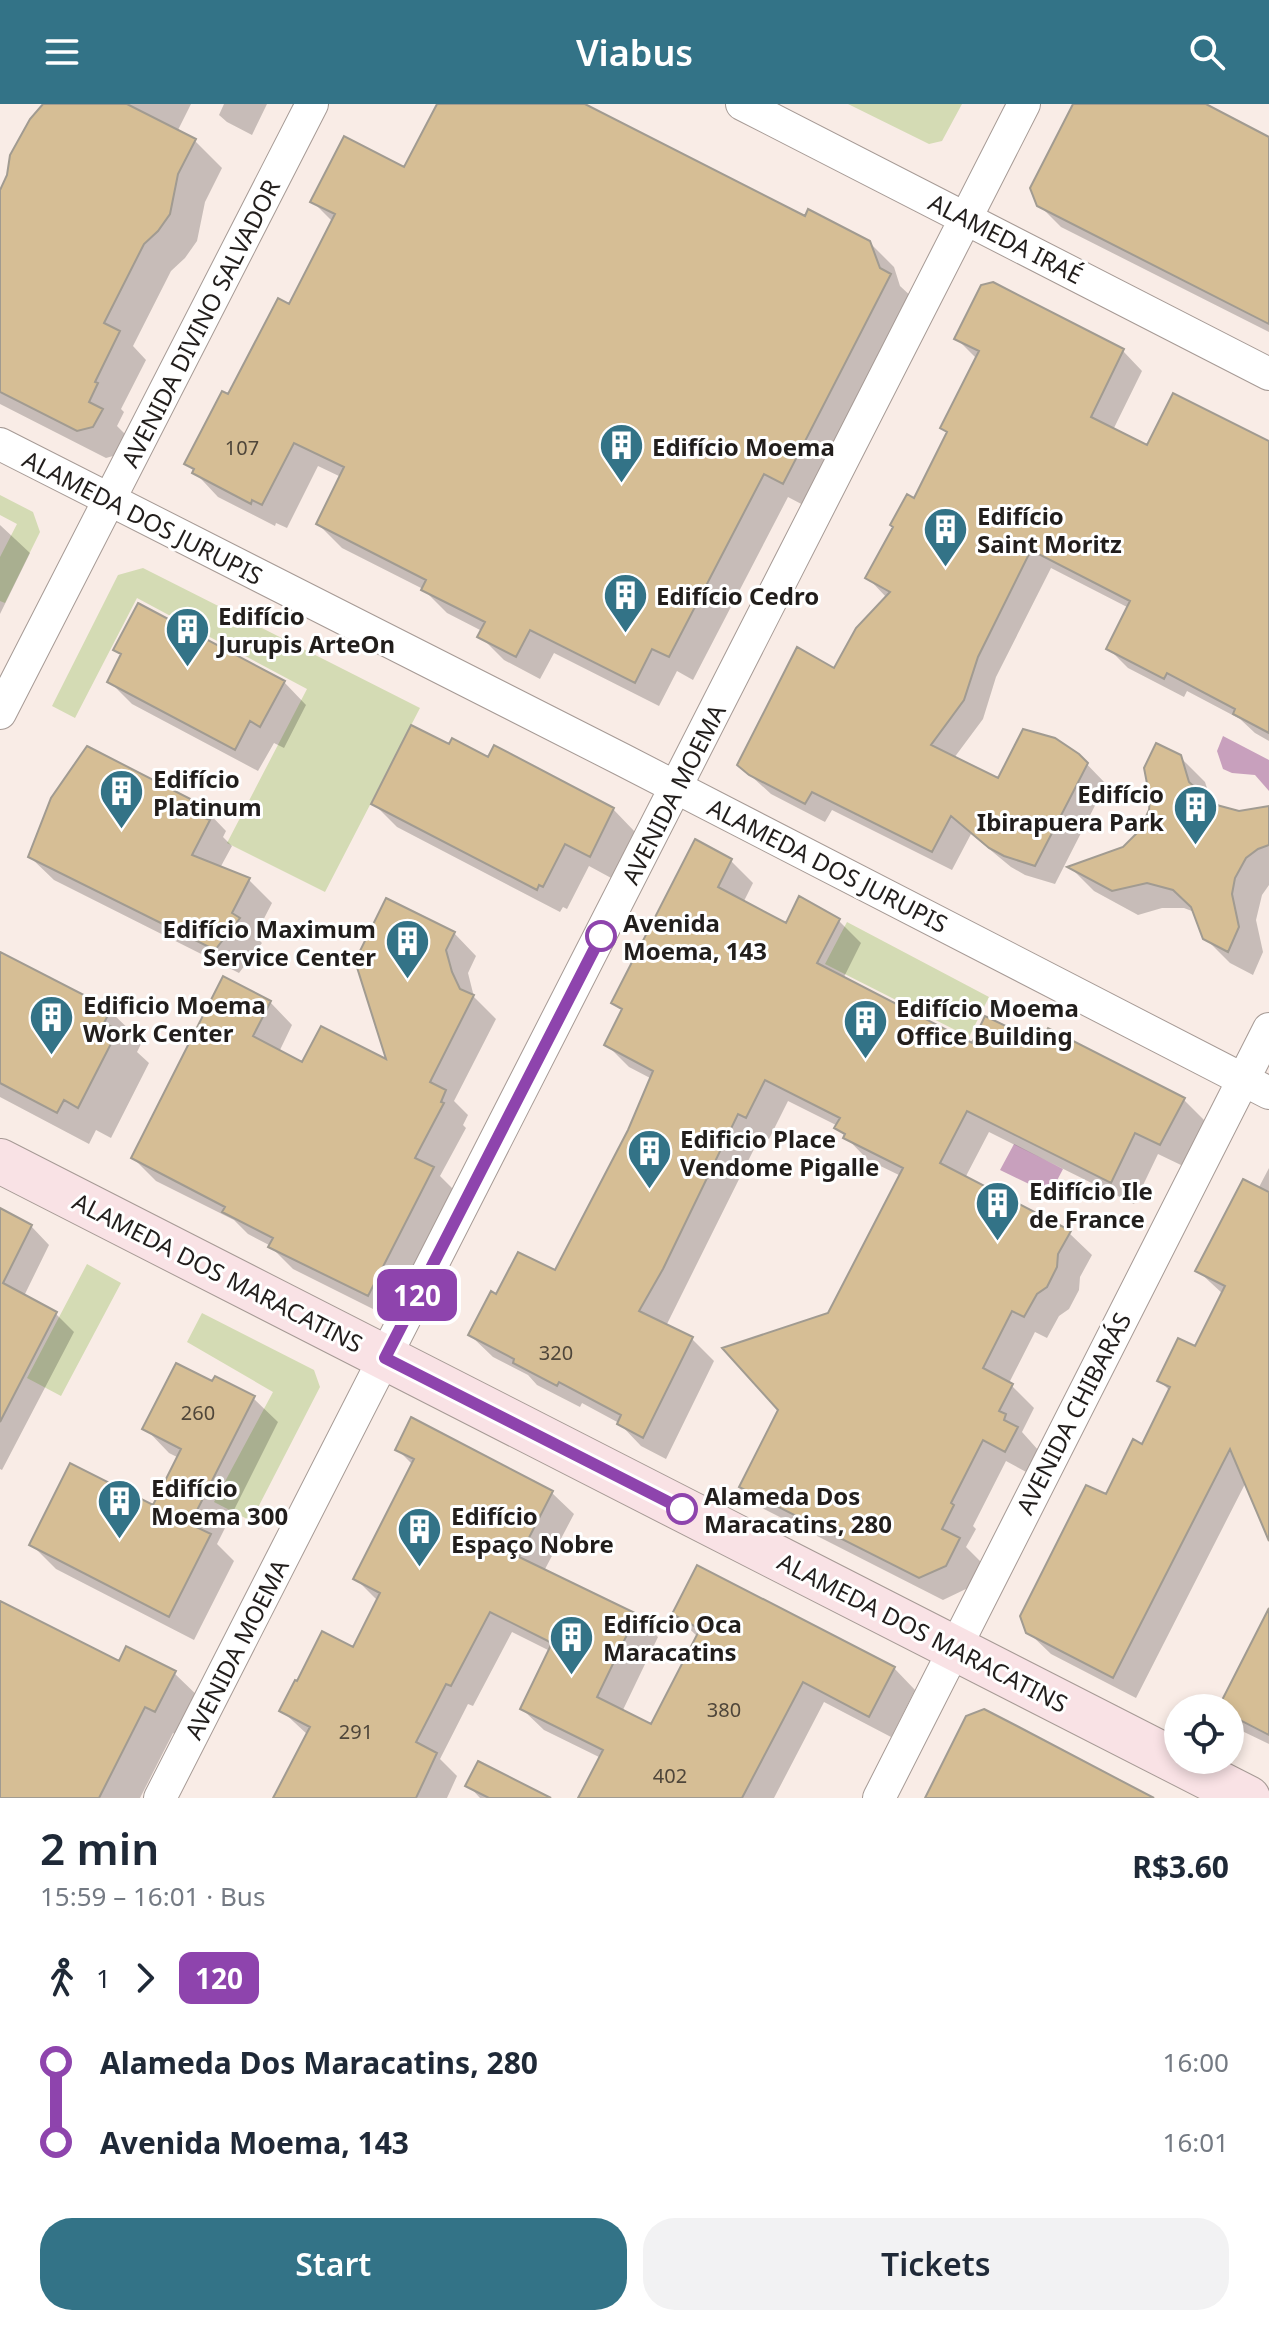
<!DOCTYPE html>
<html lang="en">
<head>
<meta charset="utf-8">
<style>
	:root { --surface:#fff; --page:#f2f2f3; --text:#1f2937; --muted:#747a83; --accent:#337387 }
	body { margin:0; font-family:"Noto Sans",sans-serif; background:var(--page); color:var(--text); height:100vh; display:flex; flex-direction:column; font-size:30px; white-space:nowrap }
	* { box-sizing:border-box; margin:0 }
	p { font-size:26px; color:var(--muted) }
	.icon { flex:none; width:44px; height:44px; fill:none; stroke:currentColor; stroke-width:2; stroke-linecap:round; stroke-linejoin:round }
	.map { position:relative; height:1694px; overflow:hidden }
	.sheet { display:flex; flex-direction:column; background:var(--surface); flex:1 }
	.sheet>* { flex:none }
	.badge { padding:0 16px; border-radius:12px; font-size:28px; line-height:52px }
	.fabs { position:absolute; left:1164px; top:1590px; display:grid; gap:16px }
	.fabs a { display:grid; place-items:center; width:80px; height:80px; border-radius:50%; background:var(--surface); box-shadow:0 4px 12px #0003; font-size:40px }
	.map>.badge { position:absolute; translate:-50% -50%; box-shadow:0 0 0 4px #fff }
	.legs { display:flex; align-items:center; gap:12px; height:88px; padding:0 40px; font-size:26px }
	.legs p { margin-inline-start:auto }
	.head { display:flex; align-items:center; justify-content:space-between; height:136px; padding:0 40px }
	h1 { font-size:44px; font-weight:600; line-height:60px }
	.button { display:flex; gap:16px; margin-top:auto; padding:16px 40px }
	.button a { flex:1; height:92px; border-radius:32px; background:var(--accent); color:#fff; font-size:32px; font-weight:600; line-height:92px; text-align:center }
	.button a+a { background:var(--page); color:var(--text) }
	ul { padding:0 40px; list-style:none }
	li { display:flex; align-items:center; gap:28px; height:80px; font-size:30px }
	li i { display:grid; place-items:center; width:12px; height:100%; margin:0 10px; background:currentColor }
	li i::after { content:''; width:20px; height:20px; margin:-10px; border:6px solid; border-radius:50%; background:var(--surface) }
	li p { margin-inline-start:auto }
	li:first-child i { background:linear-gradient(#0000 50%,currentColor 0) }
	li:last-child i { background:linear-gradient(currentColor 50%,#0000 0) }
	header { display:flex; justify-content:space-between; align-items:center; height:104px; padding:0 40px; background:var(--accent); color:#fff; font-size:36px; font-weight:600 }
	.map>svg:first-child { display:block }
	.green { fill:#d4dbb4 }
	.water { fill:#c8a0bd }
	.shadow { fill:#0003 }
	.building { fill:#d6be95; stroke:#a19b91; stroke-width:2 }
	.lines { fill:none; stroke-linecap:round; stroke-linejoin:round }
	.minor-casing { stroke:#a69a95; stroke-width:34 }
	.secondary-casing { stroke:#a69a95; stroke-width:46 }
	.minor { stroke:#fff; stroke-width:32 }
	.secondary { stroke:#f9e2e5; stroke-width:44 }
	.line-1-casing { stroke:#fff; stroke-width:18 }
	.line-1 { stroke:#8e44ad; stroke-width:12 }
	.stop-1-dot { fill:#fff; stroke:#8e44ad; stroke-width:4 }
	.labels { text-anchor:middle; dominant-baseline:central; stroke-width:6; stroke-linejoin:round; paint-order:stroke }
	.number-label { font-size:20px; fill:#4f463a }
	.street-label { font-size:24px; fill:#221e1c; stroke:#fff }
	.poi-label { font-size:24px; font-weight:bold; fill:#221e1c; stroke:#fff; text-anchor:start }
	.stop-label { font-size:24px; font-weight:bold; fill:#221e1c; stroke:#fff; text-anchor:start }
</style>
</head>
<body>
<header><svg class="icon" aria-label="menu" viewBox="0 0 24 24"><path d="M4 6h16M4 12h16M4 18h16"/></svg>Viabus<svg class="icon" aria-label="search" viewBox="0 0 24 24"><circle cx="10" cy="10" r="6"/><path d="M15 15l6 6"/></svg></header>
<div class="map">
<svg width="1269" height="1694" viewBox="0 0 1269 1694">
	<rect width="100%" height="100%" fill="#f9ece6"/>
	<!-- green -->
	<path class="green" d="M848,0H962L942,37L929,40Z
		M0,391L33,408L40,428L5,499L0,497V453L17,420L0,411Z
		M143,464L420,604L325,788L227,739L307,585L137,494L75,614L52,602L118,471Z
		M847,818L989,893L969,933L825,860Z
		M87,1160L121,1179L61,1292L27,1274Z
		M202,1209L314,1266L320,1283L251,1417L214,1398L273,1288L187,1238Z"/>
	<!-- water -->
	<path class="water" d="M1223,632L1269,656V687L1255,671L1232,669L1223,665L1217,647Z
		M1014,1040L1063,1065L1050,1090L1000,1066Z"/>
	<!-- shadow -->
	<path class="shadow" d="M45,0H191L177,28L195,37L222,64L205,98L197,137L185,154L171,167L133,242L146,256L121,305L124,308L117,322L129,334L120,350L106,354L0,300V90Z
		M224,0H267L252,31L227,18L219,11Z
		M439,0H582L806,114L869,138L894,163L900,182L914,195L807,403L788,393L693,576L677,567L659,602L554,549L540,575L504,556L480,532L482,527L447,509L423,485L342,444L318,420L341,373L318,362L287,424L276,419L275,422L218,393L187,360L290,202L333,118L312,97L405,65Z
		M1076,0H1201L1269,35V228L1061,123L1039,101Z
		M956,234L1123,247L1142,267L1113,326L1148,344L1269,339V637L1255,629L1240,615L1187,587L1184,593L1128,564L1109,545L1129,504L1051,464L996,573L983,615L954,654L999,677L1078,651L1106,680L1055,780L1025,771L1011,763L971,730L952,766L832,706L825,718L771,690L739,661L835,567L887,494L868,474L915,396L948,330L942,324L977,255Z
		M0,421L30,449L0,510Z
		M116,546L284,578L306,601L284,644L274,639L258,667L132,600L109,577L122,552Z
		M450,643L613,705L636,729L613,775L589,762L567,805L563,803L560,808L397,723L374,700Z
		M1180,653L1205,678L1213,702L1248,709L1269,703V781L1262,791L1256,816L1263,848L1253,871L1230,859L1205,834L1197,809L1184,804H1162L1138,811L1094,787L1071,764L1124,745L1141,728Z
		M203,703L226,727L223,733L232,742L220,764L249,776L272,799L255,832L262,839L239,869L54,776L30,753Z
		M731,757L753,779L743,799L786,822L838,816L861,839L843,875L973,942H1042L1184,996L1206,1018L1183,1062L1158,1050L1134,1100L989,1028L965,1074L1069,1129L1092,1151L1080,1173L1079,1186L1069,1205L1059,1212L1047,1234L1035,1228L1009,1279L1034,1304L1022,1328L1039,1347L1028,1369L1006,1357L973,1422L976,1425L966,1443L981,1458L968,1484L943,1496L764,1405L741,1382L901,1072L868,1056L837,1024L838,1022L788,997L769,1035L761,1031L666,1222L692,1235L714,1257L666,1355L641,1342L619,1319L582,1299L580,1303L537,1281L528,1271L493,1253L470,1231L497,1192L556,1169L630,1027L652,975L629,963L606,940L623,908L614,898Z
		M454,829L476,852L468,869L474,893L496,915L454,997L468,1011L463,1021L466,1024L440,1072L455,1087L391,1214L293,1165L269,1141L248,1130L234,1116L156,1077L133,1054L270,898L292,921L279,948L303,961L389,959Z
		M0,850L110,907L142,938L137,948L149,959L111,1034L96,1026L89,1040L0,993Z
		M1269,1064V1410L1246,1378L1136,1594L1051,1550L1028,1528L1106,1393L1143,1343L1170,1287L1160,1277L1196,1244L1223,1190L1197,1166L1258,1085Z
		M0,1106L31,1122L49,1141L24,1192L56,1210L74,1228L2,1366L0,1365Z
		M213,1279L253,1294L278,1318L217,1440L234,1457L194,1536L56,1465L32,1441L154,1404L179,1354L169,1349L145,1324Z
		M412,1316L552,1389L574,1410L544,1467L636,1512L658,1533L622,1608L652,1623L698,1533L674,1510L894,1564L915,1586L891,1633L824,1598L774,1694H577L585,1684L601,1654L544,1626L522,1605L550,1547L512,1528L473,1602L468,1600L440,1655L457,1672L447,1694H276L308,1631L281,1606L354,1546L377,1496L355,1474L413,1361L397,1345Z
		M1269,1508V1640L1242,1627L1230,1615V1604H1220Z
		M0,1509L120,1560L174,1569L202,1596L182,1633L173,1629L140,1694H0Z
		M468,1681L546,1694H480Z"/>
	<!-- building -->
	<path class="building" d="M43,0H127L196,35L178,70L170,110L158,127L144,140L104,219L120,227L95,278L98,279L89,298L103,305L93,323L77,327L0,288V86L7,71L10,51L30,15Z
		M437,0H585L805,112L808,105L870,137L880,164L891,170L783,380L764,370L669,553L652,545L635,579L530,526L516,553L477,533L485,518L421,486L426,476L316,420L344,363L294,339L262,401L252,396L251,400L192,369L194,365L184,360L222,287L228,290L278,194L289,200L335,110L310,98L344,32L404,63Z
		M1073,0H1206L1269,33V220L1037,102L1030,84Z
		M993,178L1124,245L1091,313L1147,341L1173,289L1269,337V629L1233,610L1235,605L1167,569L1164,575L1106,545L1130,497L1031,446L978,553L964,596L931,641L998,674L1023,625L1055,634L1079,650L1088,659L1035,762L1004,752L989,744L951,712L932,748L812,688L805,700L749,671L737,661L797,543L834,564L856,524L890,488L865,474L893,423L890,421L907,390L914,394L947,328L940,324L979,247L954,235L981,181Z
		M138,499L285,577L260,623L250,617L235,646L107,578L121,550L113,546Z
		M411,621L449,640L452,634L488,653L494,641L614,704L590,753L565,740L543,783L539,781L537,786L371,700Z
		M1156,639L1181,651L1189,678L1213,700L1239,707L1269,702V741L1258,745L1246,754L1235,774L1232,790L1239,823L1228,848L1203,835L1191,803L1173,786L1147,779L1112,787L1067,763L1123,743L1140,726L1149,706L1150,695L1144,664Z
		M87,642L204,702L199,712L210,716L192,751L250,774L232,809L240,814L215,846L28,753L51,694Z
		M695,735L732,755L718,783L786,819L799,792L840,815L817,859L972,939L985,912L1041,939L1048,924L1185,994L1160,1041L1135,1029L1111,1079L967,1007L940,1059L1071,1127L1058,1150L1057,1163L1047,1183L1037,1190L1024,1213L1012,1207L983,1264L1013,1280L999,1307L1006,1310L1004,1316L1018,1323L1005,1348L983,1336L951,1399L954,1401L942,1425L960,1434L946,1462L919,1474L739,1383L778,1306L722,1244L828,1209L903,1064L843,1034L845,1030L834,1024L840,1014L765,976L746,1014L738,1010L663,1165L639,1207L693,1233L643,1334L617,1320L621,1311L559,1278L557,1282L513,1259L514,1255L468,1231L491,1187L496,1190L518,1148L555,1166L628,1026L653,967L604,941L622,905L611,899Z
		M386,794L455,828L446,846L452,868L460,885L474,891L430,978L446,986L441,998L444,999L415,1054L434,1063L368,1192L268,1143L273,1134L222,1108L225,1103L131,1054L223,872L271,897L253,932L302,958L321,922L386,955L355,857Z
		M0,848L111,905L104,919L118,926L78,1004L64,996L57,1009L0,979Z
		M1243,1075L1269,1088V1437L1230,1345L1113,1574L1026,1529L1020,1512L1086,1381L1106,1390L1133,1335L1142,1340L1170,1283L1157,1277L1178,1234L1195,1242L1225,1182L1195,1167Z
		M0,1104L32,1121L3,1179L57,1208L0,1318Z
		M176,1259L212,1277L215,1272L255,1292L190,1420L211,1430L169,1513L29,1441L70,1359L153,1401L181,1345L142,1325Z
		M411,1313L553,1387L519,1453L637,1510L597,1593L651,1620L700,1525L672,1510L697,1461L895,1563L869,1613L803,1578L742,1694H578L603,1646L520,1605L552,1539L490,1508L451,1582L446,1580L416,1638L437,1649L416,1694H273L310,1623L279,1607L295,1576L297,1577L322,1527L353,1543L380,1489L353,1475L414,1355L395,1346Z
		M0,1497L119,1557L126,1542L176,1567L155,1608L145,1603L99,1694H0Z
		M1269,1504V1631L1230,1611V1604H1218Z
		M984,1605L1017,1622L1154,1694H925L966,1612Z
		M478,1657L551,1694H489L465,1682Z"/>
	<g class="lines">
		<defs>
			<path id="minor" d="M742,0L1269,270
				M0,340L623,656L1269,989
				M0,609L312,0
				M160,1694L1024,0
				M879,1694L1269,925"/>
			<path id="secondary" d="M0,1057L1248,1694"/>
		</defs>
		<!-- minor casing -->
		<use href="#minor" class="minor-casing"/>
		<!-- secondary casing -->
		<use href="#secondary" class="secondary-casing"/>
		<!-- minor -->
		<use href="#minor" class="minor"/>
		<!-- secondary -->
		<use href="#secondary" class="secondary"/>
	</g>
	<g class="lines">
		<defs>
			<path id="line-1" d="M601,832L385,1254L682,1405"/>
		</defs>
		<!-- line-1 casing -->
		<use href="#line-1" class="line-1-casing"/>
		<!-- line-1 -->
		<use href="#line-1" class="line-1"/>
	</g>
	<!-- icons -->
	<defs>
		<symbol id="building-pin" viewBox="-11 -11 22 30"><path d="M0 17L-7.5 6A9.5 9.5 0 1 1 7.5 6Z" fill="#337387" stroke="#fff"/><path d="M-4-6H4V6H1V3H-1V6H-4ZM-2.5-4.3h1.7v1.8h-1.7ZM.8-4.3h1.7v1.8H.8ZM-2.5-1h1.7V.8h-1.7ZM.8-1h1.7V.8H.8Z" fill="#fff"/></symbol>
	</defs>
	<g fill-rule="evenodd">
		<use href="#building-pin" x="596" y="316" width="51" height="69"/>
		<use href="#building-pin" x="920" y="400" width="51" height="69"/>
		<use href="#building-pin" x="600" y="466" width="51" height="69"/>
		<use href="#building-pin" x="162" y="500" width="51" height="69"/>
		<use href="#building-pin" x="96" y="662" width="51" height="69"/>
		<use href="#building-pin" x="1170" y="678" width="51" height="69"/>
		<use href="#building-pin" x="382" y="812" width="51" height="69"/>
		<use href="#building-pin" x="26" y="888" width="51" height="69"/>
		<use href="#building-pin" x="840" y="892" width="51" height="69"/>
		<use href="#building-pin" x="624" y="1022" width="51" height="69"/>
		<use href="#building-pin" x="972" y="1074" width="51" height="69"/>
		<use href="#building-pin" x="94" y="1372" width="51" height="69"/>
		<use href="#building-pin" x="394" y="1400" width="51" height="69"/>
		<use href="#building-pin" x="546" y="1508" width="51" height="69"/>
	</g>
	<!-- markers -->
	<g class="stop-1-dot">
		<circle cx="601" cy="832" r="14"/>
		<circle cx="682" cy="1405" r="14"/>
	</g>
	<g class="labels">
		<!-- number labels -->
		<g class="number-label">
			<text x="242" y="343">107</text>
			<text x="556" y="1248">320</text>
			<text x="198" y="1308">260</text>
			<text x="724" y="1605">380</text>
			<text x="356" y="1627">291</text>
			<text x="670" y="1671">402</text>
		</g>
		<!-- street labels -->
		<g class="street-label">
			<text transform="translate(1006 134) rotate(27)">ALAMEDA IRAÉ</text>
			<text transform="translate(200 219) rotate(-63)">AVENIDA DIVINO SALVADOR</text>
			<text transform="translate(143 413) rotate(27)">ALAMEDA DOS JURUPIS</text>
			<text transform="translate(673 690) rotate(-63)">AVENIDA MOEMA</text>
			<text transform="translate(828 761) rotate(27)">ALAMEDA DOS JURUPIS</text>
			<text transform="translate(218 1168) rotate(27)">ALAMEDA DOS MARACATINS</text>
			<text transform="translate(1073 1309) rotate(-63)">AVENIDA CHIBARÁS</text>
			<text transform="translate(923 1528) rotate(27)">ALAMEDA DOS MARACATINS</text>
			<text transform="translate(236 1545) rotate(-63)">AVENIDA MOEMA</text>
		</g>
		<!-- poi labels -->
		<g class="poi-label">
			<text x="652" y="342">Edifício Moema</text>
			<text x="977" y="411">Edifício<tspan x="977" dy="28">Saint Moritz</tspan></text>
			<text x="656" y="491">Edifício Cedro</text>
			<text x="218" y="511">Edifício<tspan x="218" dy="28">Jurupis ArteOn</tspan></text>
			<text x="153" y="674">Edifício<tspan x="153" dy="28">Platinum</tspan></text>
			<text x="1164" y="689" text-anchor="end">Edifício<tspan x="1164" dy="28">Ibirapuera Park</tspan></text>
			<text x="376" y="824" text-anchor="end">Edifício Maximum<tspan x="376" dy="28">Service Center</tspan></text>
			<text x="83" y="900">Edificio Moema<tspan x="83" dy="28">Work Center</tspan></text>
			<text x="896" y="903">Edifício Moema<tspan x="896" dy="28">Office Building</tspan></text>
			<text x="680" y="1034">Edificio Place<tspan x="680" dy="28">Vendome Pigalle</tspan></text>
			<text x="1029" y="1086">Edifício Ile<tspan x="1029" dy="28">de France</tspan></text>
			<text x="151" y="1383">Edifício<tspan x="151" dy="28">Moema 300</tspan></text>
			<text x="451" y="1411">Edifício<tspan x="451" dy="28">Espaço Nobre</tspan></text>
			<text x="603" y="1519">Edifício Oca<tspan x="603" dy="28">Maracatins</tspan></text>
		</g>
		<!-- stop labels -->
		<g class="stop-label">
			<text x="623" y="818">Avenida<tspan x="623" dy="28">Moema, 143</tspan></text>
			<text x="704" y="1391">Alameda Dos<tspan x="704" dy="28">Maracatins, 280</tspan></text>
		</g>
	</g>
</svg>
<div class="fabs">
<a><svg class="icon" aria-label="locate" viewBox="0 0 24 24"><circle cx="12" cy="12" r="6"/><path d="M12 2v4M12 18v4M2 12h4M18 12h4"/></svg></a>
</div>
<b class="badge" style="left:417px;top:1191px;background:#8e44ad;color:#fff">120</b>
</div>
<section class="sheet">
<div class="head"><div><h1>2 min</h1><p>15:59 – 16:01 · Bus</p></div><b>R$3.60</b></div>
<div class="legs"><svg class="icon" aria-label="walk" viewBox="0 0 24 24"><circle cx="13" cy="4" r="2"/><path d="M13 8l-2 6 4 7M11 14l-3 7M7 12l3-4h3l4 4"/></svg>1<svg class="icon" aria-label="forward" viewBox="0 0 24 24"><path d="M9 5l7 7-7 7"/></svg><b class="badge" style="background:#8e44ad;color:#fff">120</b></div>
<ul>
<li><i style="color:#8e44ad"></i><b>Alameda Dos Maracatins, 280</b><p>16:00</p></li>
<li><i style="color:#8e44ad"></i><b>Avenida Moema, 143</b><p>16:01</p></li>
</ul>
<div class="button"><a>Start</a><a>Tickets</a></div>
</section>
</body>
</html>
